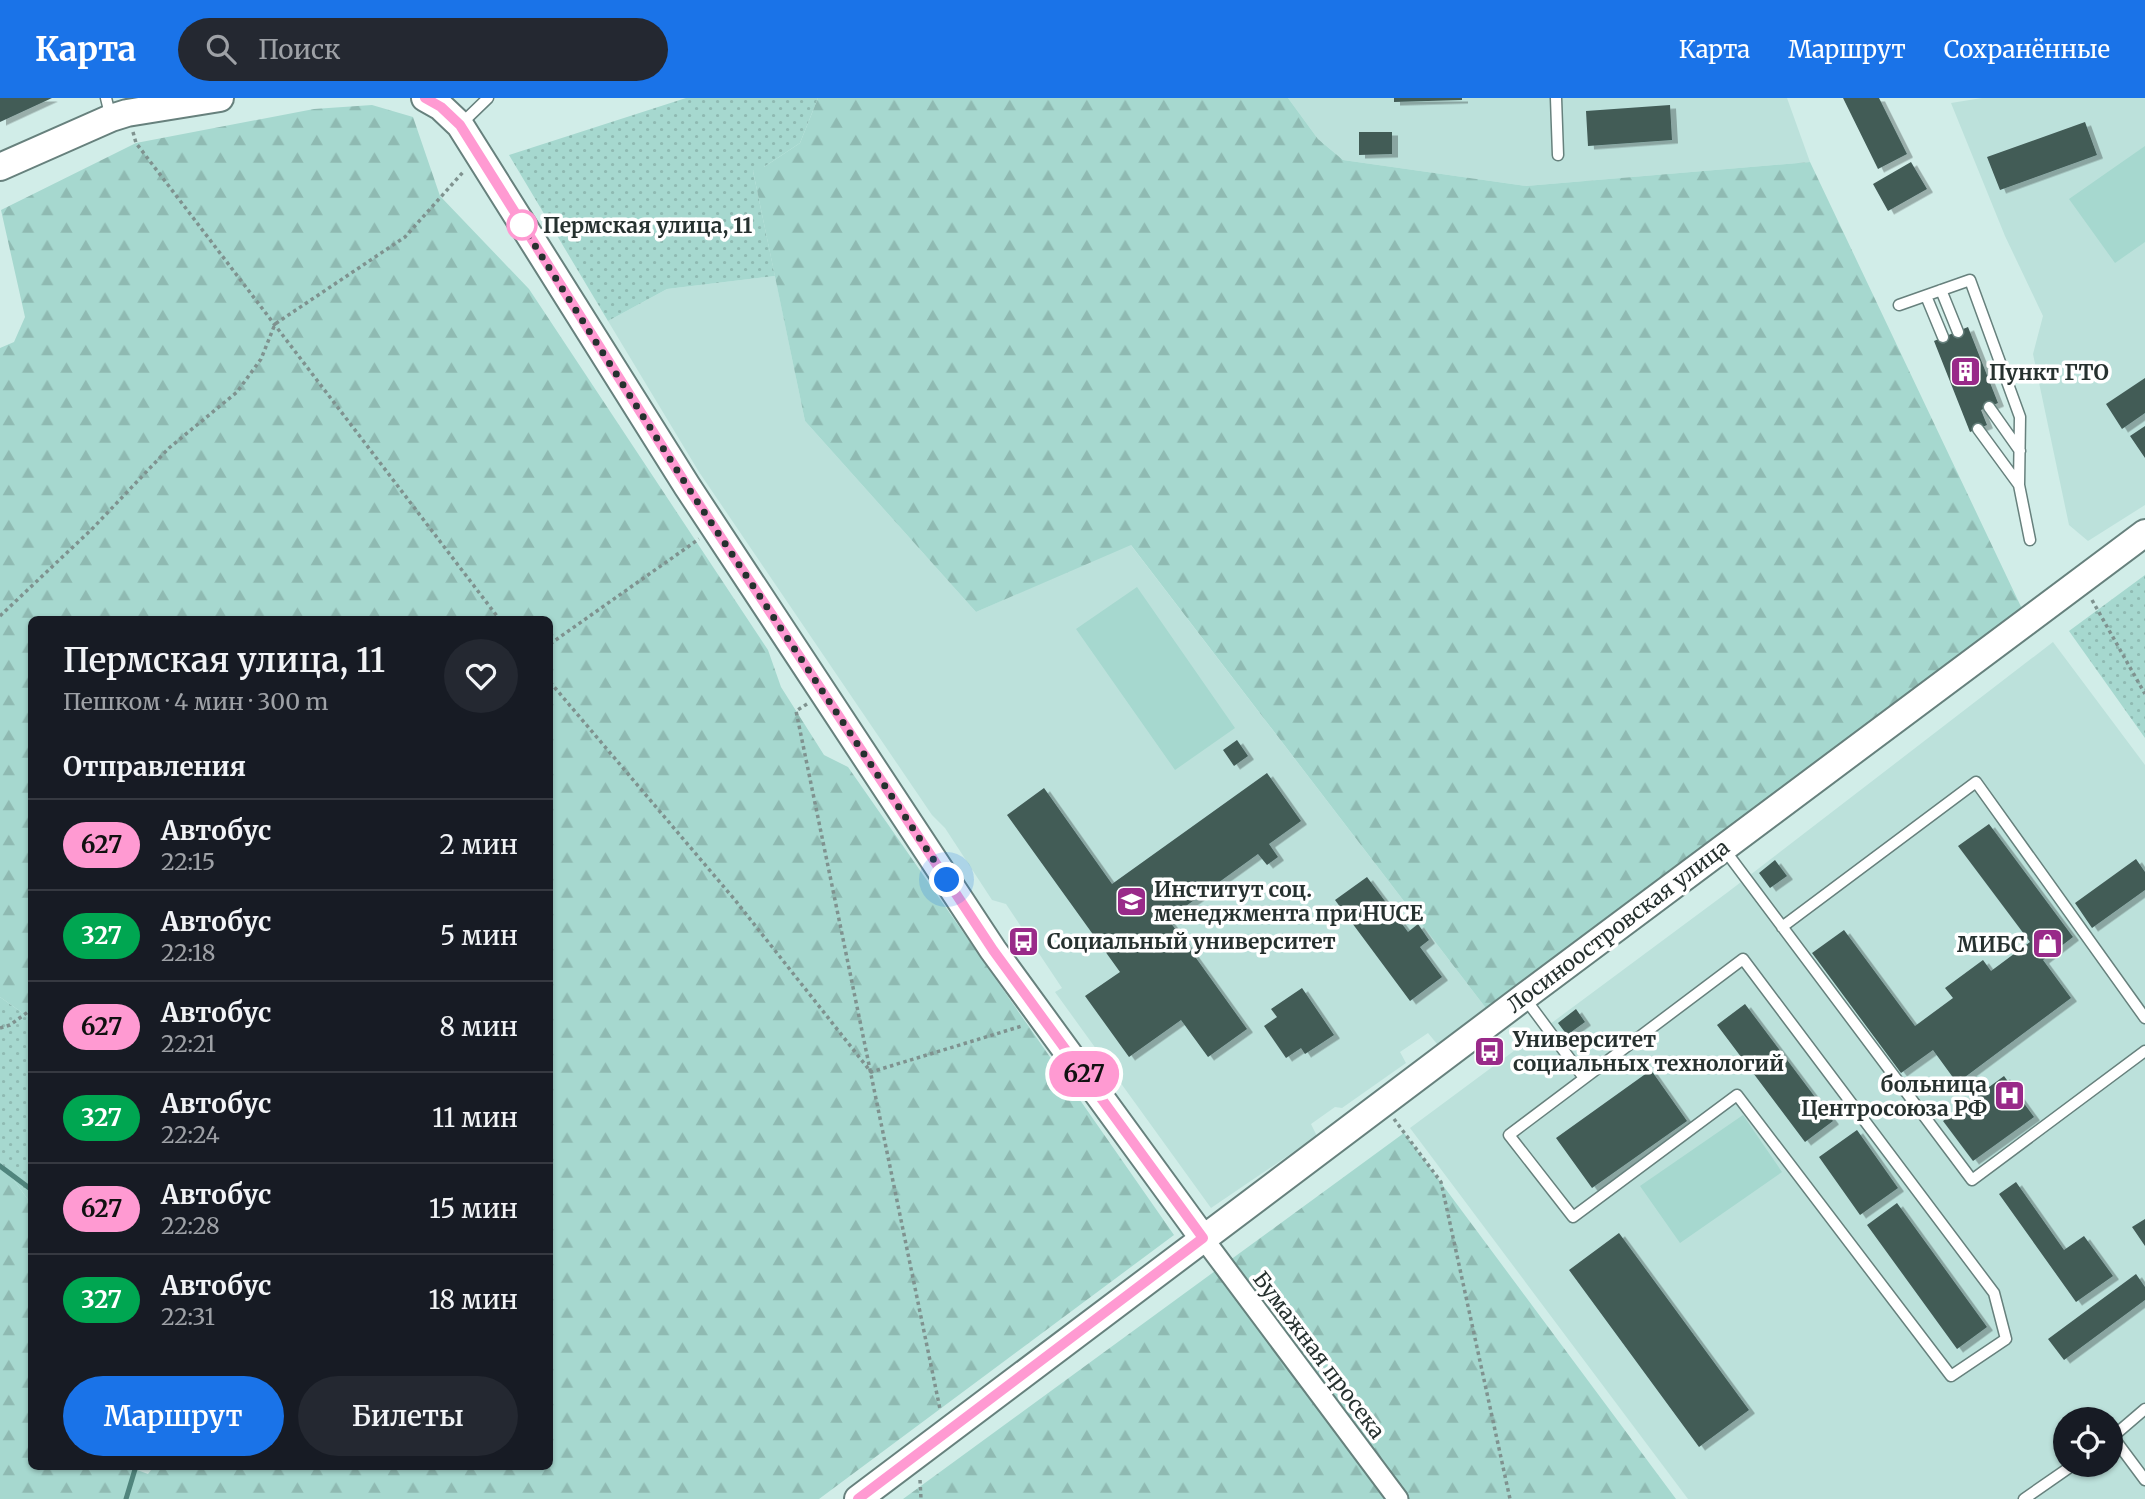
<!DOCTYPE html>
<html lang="ru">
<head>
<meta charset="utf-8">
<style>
	:root { --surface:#171b24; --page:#242831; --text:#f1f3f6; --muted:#9ea1a6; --line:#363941; --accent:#1a73e8 }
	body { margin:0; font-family:Merriweather,serif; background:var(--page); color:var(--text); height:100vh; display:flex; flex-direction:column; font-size:26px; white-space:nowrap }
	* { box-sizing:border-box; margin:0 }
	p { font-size:23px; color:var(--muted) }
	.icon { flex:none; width:38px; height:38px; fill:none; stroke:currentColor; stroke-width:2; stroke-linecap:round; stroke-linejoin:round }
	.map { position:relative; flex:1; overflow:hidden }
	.side { position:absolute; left:28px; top:518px; width:525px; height:854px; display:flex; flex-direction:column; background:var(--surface); border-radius:10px; box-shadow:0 2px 5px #0004 }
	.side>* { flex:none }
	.badge { padding:0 14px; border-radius:23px; font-size:24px; line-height:46px }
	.tools { position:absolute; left:2053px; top:1309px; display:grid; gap:14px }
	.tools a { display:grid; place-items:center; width:70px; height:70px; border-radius:50%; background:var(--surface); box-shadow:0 2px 5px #0004; font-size:35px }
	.you { position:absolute; width:35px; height:35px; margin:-18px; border:5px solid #fff; border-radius:50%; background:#1a73e8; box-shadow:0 0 0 10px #1a73e833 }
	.map>.badge { position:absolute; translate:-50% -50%; box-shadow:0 0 0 4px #fff }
	h2 { padding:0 35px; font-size:26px; line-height:63px }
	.round { display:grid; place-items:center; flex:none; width:74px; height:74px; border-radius:37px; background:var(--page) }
	.head { display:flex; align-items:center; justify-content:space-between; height:119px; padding:0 35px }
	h1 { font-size:33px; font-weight:600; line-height:52px }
	.cta { display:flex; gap:14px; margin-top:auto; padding:14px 35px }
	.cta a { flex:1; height:80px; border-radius:42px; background:var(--accent); color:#fff; font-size:28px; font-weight:600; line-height:80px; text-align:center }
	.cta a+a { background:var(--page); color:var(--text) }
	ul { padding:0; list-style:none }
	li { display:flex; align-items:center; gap:21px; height:91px; padding:0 35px; border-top:2px solid var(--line) }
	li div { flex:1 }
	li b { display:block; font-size:26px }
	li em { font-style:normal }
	li .badge { min-width:77px; font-weight:700; text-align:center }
	header { display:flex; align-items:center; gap:42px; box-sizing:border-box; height:98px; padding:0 35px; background:var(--accent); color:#fff }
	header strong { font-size:33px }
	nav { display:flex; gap:38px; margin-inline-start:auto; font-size:24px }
	.search { width:490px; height:63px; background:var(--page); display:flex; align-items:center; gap:18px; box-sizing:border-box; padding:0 24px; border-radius:38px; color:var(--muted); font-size:26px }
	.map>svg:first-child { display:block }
	.built { fill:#bce1db; fill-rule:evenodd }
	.grass { fill:url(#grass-dots) }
	.forest { fill:url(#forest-firs) }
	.park { fill:#a6d8cf }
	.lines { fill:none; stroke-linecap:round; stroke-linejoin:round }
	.stream { stroke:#50857d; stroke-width:5 }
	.building { fill:#425b57; filter:url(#shadow) }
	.lane-casing { stroke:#67817d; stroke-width:13 }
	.street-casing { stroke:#67817d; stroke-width:23 }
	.secondary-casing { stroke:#67817d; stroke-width:30 }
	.path { stroke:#7f928f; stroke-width:3.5; stroke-dasharray:3.5 3.5; stroke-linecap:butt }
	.lane { stroke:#fff; stroke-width:10 }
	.street { stroke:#fff; stroke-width:19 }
	.secondary { stroke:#fff; stroke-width:26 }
	.line-casing { stroke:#fff; stroke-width:16 }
	.line { stroke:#ff9ad2; stroke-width:10 }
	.walk { stroke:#26312f; stroke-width:7; stroke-dasharray:0 12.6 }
	.stop-dot { fill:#fff; stroke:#ff9ad2; stroke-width:3.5 }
	.labels { text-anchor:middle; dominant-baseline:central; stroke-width:7; stroke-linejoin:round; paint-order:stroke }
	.stop-label { font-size:21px; font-weight:bold; fill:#26312f; stroke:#fff; text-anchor:start }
	.poi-label { font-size:21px; font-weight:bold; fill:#26312f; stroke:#fff; text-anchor:start }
	.street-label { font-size:21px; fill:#26312f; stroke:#fff }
</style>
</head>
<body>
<header>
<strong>Карта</strong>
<div class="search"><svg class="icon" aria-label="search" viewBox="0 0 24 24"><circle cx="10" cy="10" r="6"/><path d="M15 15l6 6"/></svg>Поиск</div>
<nav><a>Карта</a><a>Маршрут</a><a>Сохранённые</a></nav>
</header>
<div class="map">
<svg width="2145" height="1401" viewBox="0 0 2145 1401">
	<defs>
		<pattern id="grass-dots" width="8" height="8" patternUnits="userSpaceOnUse" patternTransform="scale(1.75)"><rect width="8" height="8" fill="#a6d8cf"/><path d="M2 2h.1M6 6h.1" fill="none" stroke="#8fbab2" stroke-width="1.8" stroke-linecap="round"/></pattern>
		<pattern id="forest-firs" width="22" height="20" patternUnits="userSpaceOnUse" patternTransform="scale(1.75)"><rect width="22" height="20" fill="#a6d8cf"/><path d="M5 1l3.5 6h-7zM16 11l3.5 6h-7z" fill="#8fbab2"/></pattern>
		<filter id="shadow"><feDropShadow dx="6" dy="3.5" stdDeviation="0" flood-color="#0004"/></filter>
	</defs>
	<rect width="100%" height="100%" fill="#d1ede8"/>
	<!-- built -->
	<path class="built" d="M1288,0H1787L1810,64L1526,88L1343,62L1318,41Z
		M1982,0H2145V407L2088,443L2069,427L2033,256L2043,218L2005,138L1951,5Z
		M775,178L805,323L976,514L1130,446L1492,918L1442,952L1428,935L1400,954L1406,965L1342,1010L1335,1009L1311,1026L1317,1038L1211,1110L1055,894L1062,890L1006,806L992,802L945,730L932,717L699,374L608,223L667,191Z
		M2053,544L2145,667V1401H1688L1410,1030L1728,794ZM2065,1321H2110V1367H2065Z"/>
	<!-- grass -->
	<path class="grass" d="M686,0H818L800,45L764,69L753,73L775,178L667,191L608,223L509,57Z
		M2145,477V640L2069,533Z
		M0,899L31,921V1106L0,1063Z"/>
	<!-- forest -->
	<path class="forest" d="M818,0H1288L1318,41L1343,62L1526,88L1810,64L2024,515L1492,918L1131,447L976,514L805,323L753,73L759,67L764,69L800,45Z
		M372,7L413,19L440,98L529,191L768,552L781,589L824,657L848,669L1174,1137L819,1401H0V1063L31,1106L32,1368L129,1369L148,1376L154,1368H550V522H32L31,921L0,899V250L14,244L25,219L1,112L136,45L314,11Z
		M1404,1035L1676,1401H903Z"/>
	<!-- park -->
	<path class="park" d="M2145,48V144L2115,165L2069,101Z
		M1137,489L1235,630L1175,672L1076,531Z
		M1743,1017L1782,1074L1680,1145L1640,1088Z"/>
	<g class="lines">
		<!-- stream -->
		<path class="stream" d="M0,1068L32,1092
			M126,1401L136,1368"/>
	</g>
	<!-- building -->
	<path class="building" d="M0,0H52L0,24Z
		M1394,0H1462V2L1394,4Z
		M1843,0H1879L1907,56L1878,71Z
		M1670,7L1672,42L1588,48L1586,13Z
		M2085,24L2097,57L2000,92L1987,59Z
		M1359,34H1392V56L1359,57Z
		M1911,64L1927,91L1888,113L1873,86Z
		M1968,229L1998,305L1981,312L1987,327L1970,334L1934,243Z
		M2145,280V315L2122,331L2106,306Z
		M2145,328V360L2130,338Z
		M1237,642L1248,658L1234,668L1223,652Z
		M1267,675L1301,723L1269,746L1278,759L1267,767L1258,756L1168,821L1247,931L1208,959L1181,922L1129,959L1085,898L1120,874L1007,717L1044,690L1112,786Z
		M1989,726L2073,839L2043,862L2071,900L1957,985L1933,952L1901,975L1812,855L1844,832L1915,928L1953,900L1945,890L1983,862L1991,873L2030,844L1958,748Z
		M2136,761L2145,774V792L2092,830L2075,805Z
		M1775,762L1787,778L1770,790L1759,775Z
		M1367,779L1408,834L1418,826L1429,842L1420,849L1442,879L1410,903L1335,802Z
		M1302,890L1334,937L1305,956L1301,950L1286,960L1264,928L1277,919L1271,911Z
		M1745,906L1833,1023L1805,1044L1717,927Z
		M1576,911L1585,924L1567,937L1558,925Z
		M1651,972L1687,1023L1592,1090L1556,1040Z
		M2004,978L2034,1019L1973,1063L1943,1023Z
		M1857,1032L1898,1090L1860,1117L1819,1059Z
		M2016,1084L2064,1152L2084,1138L2113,1178L2076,1204L1999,1096Z
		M1897,1105L1987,1229L1957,1251L1867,1127Z
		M2145,1121V1148L2132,1129Z
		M1619,1135L1749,1312L1699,1349L1569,1172Z
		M2136,1176L2145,1189V1202L2064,1262L2048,1241Z"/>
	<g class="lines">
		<defs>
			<path id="lane" d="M106,0L111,20
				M1556,0L1558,57
				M460,27L488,0
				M1941,192L1958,234
				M1926,198L1943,239
				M1899,207L1970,182L2020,319L2019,387L2030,442
				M1989,309L2020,353
				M1978,331L2019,387
				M1724,751L1972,1082L2145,953
				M1782,829L1976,684L2145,920
				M1743,861L1994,1195L2006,1241L1951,1278L1737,997L1573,1119L1509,1037Z
				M1524,899L1584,980
				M2113,1339L2145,1382
				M2110,1341L2145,1311
				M2024,1401L2073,1367"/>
			<path id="street" d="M1203,1140L1398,1401"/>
			<path id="secondary" d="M425,0L441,9L460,27L687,388L993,852L1203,1140
				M0,69L111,20L127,15L220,0
				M858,1401L1524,899L2145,435"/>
		</defs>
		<!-- lane casing -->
		<use href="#lane" class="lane-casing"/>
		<!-- street casing -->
		<use href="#street" class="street-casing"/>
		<!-- secondary casing -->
		<use href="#secondary" class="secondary-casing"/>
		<!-- path -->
		<path class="path" d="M133,34L136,45L500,522
			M2092,502L2145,596
			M0,518L92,431L169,350L237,294L261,261L275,226L405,139L464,73
			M550,546L699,441
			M550,584L735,802L871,974L1022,928
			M807,606L796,613L940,1311
			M0,930L10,927L32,911
			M1394,1021L1441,1084L1510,1401
			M920,1382L921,1401"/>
		<!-- lane -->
		<use href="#lane" class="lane"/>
		<!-- street -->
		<use href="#street" class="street"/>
		<!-- secondary -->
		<use href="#secondary" class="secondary"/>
	</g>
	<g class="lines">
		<defs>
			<path id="line" d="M425,0L441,9L460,27L687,388L993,852L1203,1140L858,1401"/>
		</defs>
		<!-- line casing -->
		<use href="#line" class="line-casing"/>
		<!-- line -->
		<use href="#line" class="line"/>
		<!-- walk -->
		<path class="walk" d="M522,127L687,388L947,782"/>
	</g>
	<!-- icons -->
	<defs>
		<symbol id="building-square" viewBox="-11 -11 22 22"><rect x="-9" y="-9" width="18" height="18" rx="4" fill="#992a89" stroke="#fff"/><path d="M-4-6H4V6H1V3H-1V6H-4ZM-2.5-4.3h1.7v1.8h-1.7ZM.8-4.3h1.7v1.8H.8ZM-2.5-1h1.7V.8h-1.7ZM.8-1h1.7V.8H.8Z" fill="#fff"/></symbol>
		<symbol id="university-square" viewBox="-11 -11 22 22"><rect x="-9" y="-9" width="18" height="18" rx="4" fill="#992a89" stroke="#fff"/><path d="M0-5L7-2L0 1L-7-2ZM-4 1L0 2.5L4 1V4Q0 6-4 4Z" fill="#fff"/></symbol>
		<symbol id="bus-square" viewBox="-11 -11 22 22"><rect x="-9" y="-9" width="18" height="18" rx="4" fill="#992a89" stroke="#fff"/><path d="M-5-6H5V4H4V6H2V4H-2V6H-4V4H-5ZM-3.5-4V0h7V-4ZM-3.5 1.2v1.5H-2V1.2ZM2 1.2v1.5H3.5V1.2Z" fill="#fff"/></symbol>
		<symbol id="shop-square" viewBox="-11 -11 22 22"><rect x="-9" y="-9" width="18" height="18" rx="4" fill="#992a89" stroke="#fff"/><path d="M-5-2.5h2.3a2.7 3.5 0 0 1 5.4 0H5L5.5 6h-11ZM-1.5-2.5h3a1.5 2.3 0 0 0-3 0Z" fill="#fff"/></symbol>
		<symbol id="hospital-square" viewBox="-11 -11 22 22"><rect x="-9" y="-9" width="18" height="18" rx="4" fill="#992a89" stroke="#fff"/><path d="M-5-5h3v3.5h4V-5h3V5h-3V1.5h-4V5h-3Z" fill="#fff"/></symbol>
	</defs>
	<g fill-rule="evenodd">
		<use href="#building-square" x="1948" y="256" width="35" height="35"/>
		<use href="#university-square" x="1114" y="786" width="35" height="35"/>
		<use href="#bus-square" x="1006" y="826" width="35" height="35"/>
		<use href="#shop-square" x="2030" y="828" width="35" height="35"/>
		<use href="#bus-square" x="1472" y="936" width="35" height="35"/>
		<use href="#hospital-square" x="1992" y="980" width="35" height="35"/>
	</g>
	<!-- markers -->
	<circle class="stop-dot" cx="522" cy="127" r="14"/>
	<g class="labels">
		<!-- stop labels -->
		<g class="stop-label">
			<text x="543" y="127">Пермская улица, 11</text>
		</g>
		<!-- poi labels -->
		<g class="poi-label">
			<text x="1989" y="274">Пункт ГТО</text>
			<text x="1154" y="791">Институт соц.<tspan x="1154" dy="24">менеджмента при HUCE</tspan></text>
			<text x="1047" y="843">Социальный университет</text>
			<text x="2025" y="846" text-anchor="end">МИБС</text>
			<text x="1513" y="941">Университет<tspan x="1513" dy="24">социальных технологий</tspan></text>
			<text x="1987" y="986" text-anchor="end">больница<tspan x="1987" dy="24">Центросоюза РФ</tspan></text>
		</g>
		<!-- street labels -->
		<g class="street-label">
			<text transform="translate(1618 828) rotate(-37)">Лосиноостровская улица</text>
			<text transform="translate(1319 1257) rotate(53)">Бумажная просека</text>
		</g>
	</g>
</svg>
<div class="tools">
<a><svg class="icon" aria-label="locate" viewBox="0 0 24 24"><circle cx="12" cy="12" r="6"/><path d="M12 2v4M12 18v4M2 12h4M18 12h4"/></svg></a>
</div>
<div class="you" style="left:947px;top:782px"></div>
<b class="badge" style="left:1084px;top:976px;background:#ff9ad2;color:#111">627</b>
<section class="side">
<div class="head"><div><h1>Пермская улица, 11</h1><p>Пешком · 4 мин · 300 m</p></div><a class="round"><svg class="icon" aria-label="heart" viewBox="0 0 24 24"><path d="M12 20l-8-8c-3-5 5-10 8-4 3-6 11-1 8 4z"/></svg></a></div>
<h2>Отправления</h2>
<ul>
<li><span class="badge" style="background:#ff9ad2;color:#111">627</span><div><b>Автобус</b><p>22:15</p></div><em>2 мин</em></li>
<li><span class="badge" style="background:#00a651;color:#fff">327</span><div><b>Автобус</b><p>22:18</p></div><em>5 мин</em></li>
<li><span class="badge" style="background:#ff9ad2;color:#111">627</span><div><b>Автобус</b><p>22:21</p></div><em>8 мин</em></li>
<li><span class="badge" style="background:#00a651;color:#fff">327</span><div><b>Автобус</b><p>22:24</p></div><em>11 мин</em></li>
<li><span class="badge" style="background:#ff9ad2;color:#111">627</span><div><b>Автобус</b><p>22:28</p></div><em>15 мин</em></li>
<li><span class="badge" style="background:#00a651;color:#fff">327</span><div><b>Автобус</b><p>22:31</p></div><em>18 мин</em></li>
</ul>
<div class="cta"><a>Маршрут</a><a>Билеты</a></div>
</section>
</div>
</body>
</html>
